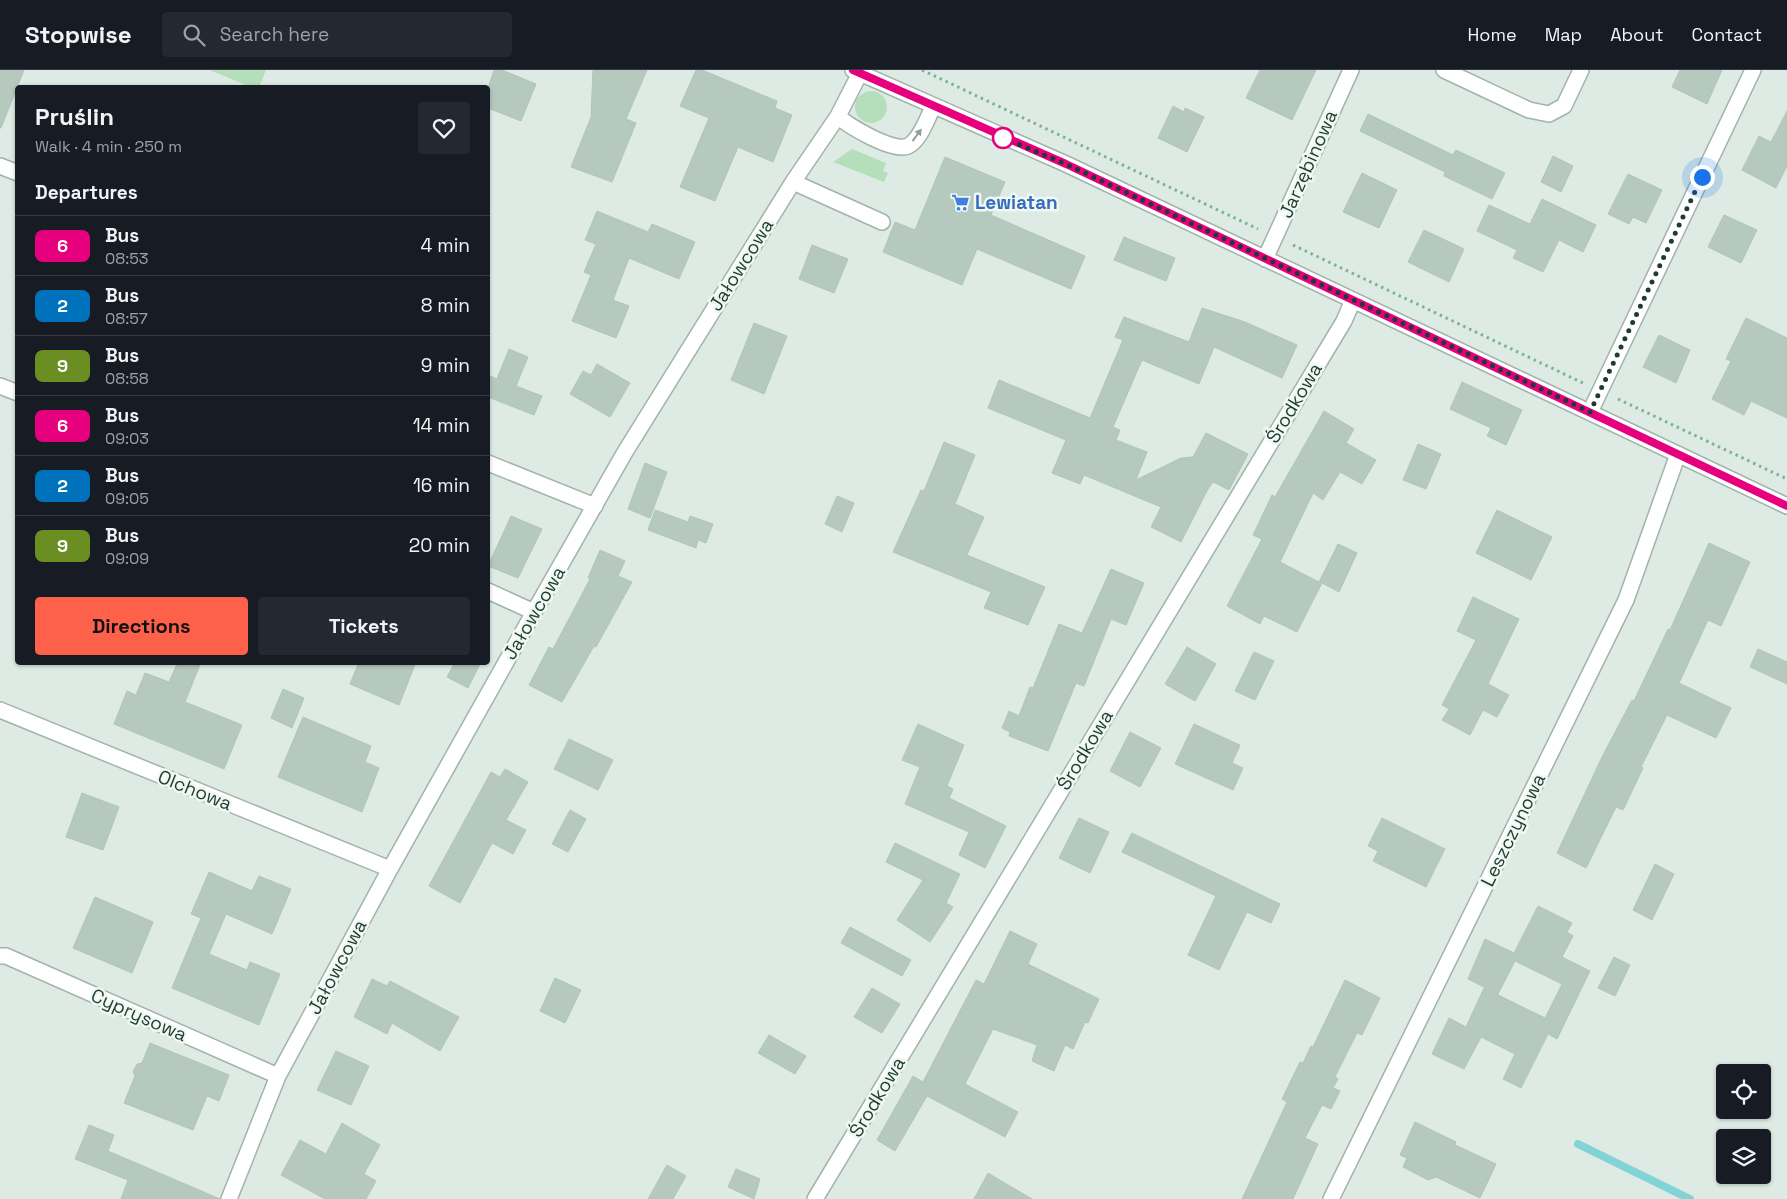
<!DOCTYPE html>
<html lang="en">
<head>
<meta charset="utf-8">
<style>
	:root { --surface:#171b24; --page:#242831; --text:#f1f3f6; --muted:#9ea1a6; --line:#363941; --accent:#fe614a }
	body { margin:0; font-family:"Space Grotesk",sans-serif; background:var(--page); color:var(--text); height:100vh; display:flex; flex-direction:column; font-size:19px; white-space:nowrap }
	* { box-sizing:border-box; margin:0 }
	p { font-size:16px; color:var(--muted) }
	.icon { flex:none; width:28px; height:28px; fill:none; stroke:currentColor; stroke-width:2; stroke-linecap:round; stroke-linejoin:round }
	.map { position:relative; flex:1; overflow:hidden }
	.details { position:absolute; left:15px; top:15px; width:475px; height:580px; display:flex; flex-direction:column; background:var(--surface); border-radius:5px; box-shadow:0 1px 4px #0004 }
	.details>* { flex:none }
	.badge { padding:0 10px; border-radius:8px; font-size:18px; line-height:32px }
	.buttons { position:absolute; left:1716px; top:994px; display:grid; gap:10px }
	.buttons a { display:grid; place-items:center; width:55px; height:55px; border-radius:5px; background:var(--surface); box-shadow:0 1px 4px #0004; font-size:25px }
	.you { position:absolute; width:25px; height:25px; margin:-12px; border:4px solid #fff; border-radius:50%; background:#1a73e8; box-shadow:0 0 0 8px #1a73e833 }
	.map>.badge { position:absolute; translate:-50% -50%; box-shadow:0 0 0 2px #fff }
	h2 { padding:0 20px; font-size:19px; line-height:45px }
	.round { display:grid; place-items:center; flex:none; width:52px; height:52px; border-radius:5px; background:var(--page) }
	.headline { display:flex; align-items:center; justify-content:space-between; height:85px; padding:0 20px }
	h1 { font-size:24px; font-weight:700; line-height:38px }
	.button { display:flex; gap:10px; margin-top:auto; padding:10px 20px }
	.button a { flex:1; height:58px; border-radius:5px; background:var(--accent); color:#111; font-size:20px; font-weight:700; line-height:58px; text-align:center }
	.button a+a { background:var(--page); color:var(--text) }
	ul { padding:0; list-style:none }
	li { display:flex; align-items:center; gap:15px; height:60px; padding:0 20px; border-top:1px solid var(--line) }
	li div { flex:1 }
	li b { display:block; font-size:19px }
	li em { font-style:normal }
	li .badge { min-width:55px; font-weight:700; text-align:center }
	header { display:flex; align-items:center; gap:30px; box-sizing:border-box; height:70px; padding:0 25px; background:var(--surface); border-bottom:1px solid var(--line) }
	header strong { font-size:24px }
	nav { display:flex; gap:28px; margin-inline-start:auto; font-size:18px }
	.search { width:350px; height:45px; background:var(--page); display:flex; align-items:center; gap:12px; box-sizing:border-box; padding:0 18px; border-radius:5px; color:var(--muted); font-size:19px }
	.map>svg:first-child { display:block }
	.green { fill:#b5dfbb }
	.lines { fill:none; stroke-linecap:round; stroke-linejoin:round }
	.stream { stroke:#81d3d6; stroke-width:8 }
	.building { fill:#b6c9bf; stroke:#b0c5ba }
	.minor-casing { stroke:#a1b3ab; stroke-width:18 }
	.path { stroke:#7cb29a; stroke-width:3; stroke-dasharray:2.5 4; stroke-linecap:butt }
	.minor { stroke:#fff; stroke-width:15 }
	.oneway { fill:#8e9e98 }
	.line-casing { stroke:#fff; stroke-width:11 }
	.line { stroke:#e6007e; stroke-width:8 }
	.walk { stroke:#1e3c31; stroke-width:5; stroke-dasharray:0 9 }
	.stop-dot { fill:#fff; stroke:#e6007e; stroke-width:2.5 }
	.labels { text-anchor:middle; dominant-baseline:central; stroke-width:5; stroke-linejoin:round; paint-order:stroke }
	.street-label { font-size:19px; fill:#1e3c31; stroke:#eff8f2 }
	.shop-label { font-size:19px; font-weight:bold; fill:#366cbe; stroke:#eff8f2; text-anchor:start }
</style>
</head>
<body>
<header>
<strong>Stopwise</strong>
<div class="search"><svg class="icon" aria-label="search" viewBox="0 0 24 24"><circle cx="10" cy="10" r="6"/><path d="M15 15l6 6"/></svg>Search here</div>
<nav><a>Home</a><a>Map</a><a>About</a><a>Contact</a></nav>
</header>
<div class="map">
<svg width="1787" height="1129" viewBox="0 0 1787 1129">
	<rect width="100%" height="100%" fill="#deebe4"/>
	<!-- green -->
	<path class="green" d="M210,0H266L259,17H250Z
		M855 37a16 16 0 1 1 32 0a16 16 0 1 1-32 0Z
		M852,79L886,93L883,101L888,103L884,112L833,92Z"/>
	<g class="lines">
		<!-- stream -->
		<path class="stream" d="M1578,1074L1690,1129"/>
	</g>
	<!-- building -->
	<path class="building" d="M0,0H24L1,58H0Z
		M494,0H502L536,14L521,51L488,38V18Z
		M593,0H647L626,49L636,53L612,112L571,97L591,47Z
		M696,0H702L777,31L775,38L792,45L773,92L738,77L715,131L680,117L709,48L680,36Z
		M1260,0H1316L1292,50L1246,28Z
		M1680,0H1722L1707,34L1672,17Z
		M1173,36L1184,42L1185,38L1204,47L1187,82L1158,68Z
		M1787,41V96L1776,118L1742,100L1759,66L1771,72Z
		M1368,44L1453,85L1456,80L1505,103L1492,129L1444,106L1445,102L1360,61Z
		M1553,86L1573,96L1561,122L1541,112Z
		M945,87L1005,112L991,145L1085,186L1071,219L977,179L962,215L883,182L895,152L915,160Z
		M1362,103L1397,120L1379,158L1343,142Z
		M1628,104L1662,120L1646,153L1633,147L1629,154L1608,144Z
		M1542,129L1596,155L1583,182L1559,170L1543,202L1513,188L1517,180L1477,161L1489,135L1530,154Z
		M597,141L648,162L652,154L695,172L679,209L629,188L613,230L629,236L616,268L572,251L591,205L584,202L596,174L585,170Z
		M1724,145L1757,160L1741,193L1708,177Z
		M1424,160L1464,179L1449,212L1408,192Z
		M1124,167L1175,188L1166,211L1114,190Z
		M812,175L848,189L834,223L799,209Z
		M1202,238L1245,252L1297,275L1282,308L1214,277L1199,314L1142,290L1113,357L1120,360L1116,370L1147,382L1136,410L1181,388L1193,387L1206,363L1248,384L1229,420L1213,412L1208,419L1181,472L1151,457L1161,437L1084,405L1080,414L1052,403L1066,370L988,338L999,310L1090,348L1123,270L1115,267L1124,247L1189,272Z
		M1746,248L1787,268V348L1751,331L1744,345L1712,329L1731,291L1726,289Z
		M754,253L787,266L764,324L731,310Z
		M1659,265L1690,280L1676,313L1643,297Z
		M509,279L528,287L516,316L542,326L534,345L488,327V305L497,309Z
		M597,294L630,313L610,347L570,324L583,301L591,305Z
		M1462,312L1522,340L1506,375L1487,366L1491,358L1450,339Z
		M1324,341L1354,359L1346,373L1376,390L1362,414L1340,402L1323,430L1313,423L1280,492L1319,512L1338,474L1357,483L1339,522L1322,513L1297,562L1264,546L1260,554L1227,536L1262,469L1253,465L1272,425L1275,427Z
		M944,372L975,385L955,434L984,447L967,485L1045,517L1028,555L984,538L991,522L893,482L921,420L924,421Z
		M1418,374L1441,384L1426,419L1403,410Z
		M645,393L667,402L650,448L628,439Z
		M837,426L854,433L842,462L825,454Z
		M655,440L688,452L690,446L713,454L706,473L698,470L696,478L648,460Z
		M1497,440L1552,467L1531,510L1476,483Z
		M511,446L542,459L518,508L488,496Z
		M1709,473L1750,492L1721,556L1708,550L1679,613L1731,638L1716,668L1667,645L1641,697L1643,698L1623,740L1616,737L1586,798L1557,783L1602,687L1632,630L1634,631L1668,559L1670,560Z
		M600,480L625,491L618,506L632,512L596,577L594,576L562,632L529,615L549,577L553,579L590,509L588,508Z
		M1111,499L1144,513L1126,555L1111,549L1084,616L1076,613L1048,681L1009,666L1010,662L1002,658L1009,641L1019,646L1030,617L1033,618L1059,554L1082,563Z
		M1473,527L1519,549L1488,614L1509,625L1497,647L1483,640L1470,665L1442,650L1449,639L1442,635L1476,570L1457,561Z
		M1187,577L1216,594L1195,631L1165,614Z
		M1758,579L1787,592V614L1750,597Z
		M1254,582L1274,591L1255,630L1235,621Z
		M178,592H201L185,632L242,655L224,699L114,654L127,621L136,625L145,603L169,612Z
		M359,592H416L399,635L350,614Z
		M455,592H481L468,618L447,607Z
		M283,619L304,628L292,658L271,648Z
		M303,647L371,676L365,692L379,698L362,742L278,707Z
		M918,654L964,675L947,716L953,719L949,728L1006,756L985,798L959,785L969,762L905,734L920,697L902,690Z
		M1194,654L1240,675L1232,693L1243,698L1233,720L1175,694Z
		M1130,662L1161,678L1140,717L1110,701Z
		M569,669L613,690L598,720L554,699Z
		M505,699L528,712L506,750L526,760L513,784L492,773L460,833L429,816L491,702L500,707Z
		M82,723L119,737L103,780L66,767Z
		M570,740L586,749L568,782L552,774Z
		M1079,748L1109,762L1090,803L1059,788Z
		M1382,748L1445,779L1426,817L1373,791L1378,781L1368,776Z
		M1132,763L1280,834L1271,853L1247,842L1219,900L1188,885L1216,826L1122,782Z
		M895,773L960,804L946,833L953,837L930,872L897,850L923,810L886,792Z
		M1655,794L1674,804L1652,850L1633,840Z
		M209,802L252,821L259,806L291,819L272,864L226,844L209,884L247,900L250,892L280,904L259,955L172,918L201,848L191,844Z
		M95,827L153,852L132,903L73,878Z
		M1538,836L1572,853L1567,862L1573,866L1562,887L1590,901L1557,969L1548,964L1521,1018L1503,1009L1515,984L1481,967L1464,999L1432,984L1449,948L1466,957L1484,918L1545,948L1562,914L1515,891L1498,924L1468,909L1485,869L1514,883Z
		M850,857L911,890L902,906L841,873Z
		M1010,861L1037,874L1028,894L1099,929L1088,953L1085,952L1073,979L1065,975L1054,1001L1032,991L1037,975L993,959L965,1014L1018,1042L1005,1067L927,1026L895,1081L877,1070L913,1006L923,1012L976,910L984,914Z
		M1614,887L1630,895L1615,926L1598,918Z
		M555,908L581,920L565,953L540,941Z
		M372,909L387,916L390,911L459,947L440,981L392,953L387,964L354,947Z
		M1345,910L1380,928L1362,965L1357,963L1335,1007L1338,1009L1333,1018L1340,1021L1331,1039L1322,1035L1305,1068L1318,1074L1293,1129H1242L1287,1032L1282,1029L1300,992L1303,993L1311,976L1313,977Z
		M872,918L900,934L882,963L854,947Z
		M769,965L806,986L795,1004L758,983Z
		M150,973L229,1005L219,1031L207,1026L193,1060L124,1033L135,1006L133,1002L137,994L142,993Z
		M336,981L369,996L351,1035L317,1020Z
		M1415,1052L1456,1072L1455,1075L1496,1094L1480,1128L1436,1107L1428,1110L1403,1097L1407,1088L1400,1085Z
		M342,1053L380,1075L364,1104L376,1111L366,1129H325L281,1105L300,1070L326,1084Z
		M89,1055L114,1065L108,1081L220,1129H121L128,1110L75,1089Z
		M667,1095L686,1106L673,1129H648Z
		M736,1099L760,1109L754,1129L728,1117Z
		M988,1103L1032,1129H974Z"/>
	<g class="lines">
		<defs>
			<path id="minor" d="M853,0L1066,94L1787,436
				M1444,0L1529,40L1549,44L1564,36L1581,0
				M838,46C848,56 894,83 908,76C920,70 927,49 933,37
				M0,96L18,103
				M793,112L882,152
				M1265,189L1351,0
				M0,316L18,323
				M1590,342L1753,0
				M488,393L595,436
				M488,521L534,542
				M0,640L390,799
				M0,886H6L278,1006
				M229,1129L278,1006L390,799L534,542L625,382L793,112L838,46L860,3
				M815,1129L1344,251L1353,230
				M1331,1129L1626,530L1678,384"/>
		</defs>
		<!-- minor casing -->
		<use href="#minor" class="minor-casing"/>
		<!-- path -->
		<path class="path" d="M922,0L1258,159
			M1293,175L1583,313
			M1618,329L1787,409"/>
		<!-- minor -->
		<use href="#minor" class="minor"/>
	</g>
	<!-- one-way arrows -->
	<defs><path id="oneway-solid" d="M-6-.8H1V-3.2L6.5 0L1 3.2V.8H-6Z" transform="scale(1.25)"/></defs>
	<use class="oneway" href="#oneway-solid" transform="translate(917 65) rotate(-54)"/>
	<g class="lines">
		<defs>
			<path id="line" d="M853,0L1066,94L1787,436"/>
		</defs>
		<!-- line casing -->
		<use href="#line" class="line-casing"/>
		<!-- line -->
		<use href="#line" class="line"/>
		<!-- walk -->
		<path class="walk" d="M1003,68L1066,94L1590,342L1702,107"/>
	</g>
	<!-- icons -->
	<defs>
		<symbol id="supermarket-bare" viewBox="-9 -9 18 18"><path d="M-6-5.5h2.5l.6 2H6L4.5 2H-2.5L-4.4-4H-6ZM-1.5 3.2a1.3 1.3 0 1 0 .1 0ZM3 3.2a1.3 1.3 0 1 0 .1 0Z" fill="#3f7fe0" stroke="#eff8f2" stroke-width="2.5" paint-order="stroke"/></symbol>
	</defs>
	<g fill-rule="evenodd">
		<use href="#supermarket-bare" x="948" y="120" width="25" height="25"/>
	</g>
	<!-- markers -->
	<circle class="stop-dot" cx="1003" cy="68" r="10"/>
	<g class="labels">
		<!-- street labels -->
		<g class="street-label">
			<text transform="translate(1308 94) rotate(-66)">Jarzębinowa</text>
			<text transform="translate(741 195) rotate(-58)">Jałowcowa</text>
			<text transform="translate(1294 333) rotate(-59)">Środkowa</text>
			<text transform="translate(534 543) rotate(-60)">Jałowcowa</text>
			<text transform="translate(1085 680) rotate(-59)">Środkowa</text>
			<text transform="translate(195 720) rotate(22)">Olchowa</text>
			<text transform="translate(1513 760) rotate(-64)">Leszczynowa</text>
			<text transform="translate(337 897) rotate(-62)">Jałowcowa</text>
			<text transform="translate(139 945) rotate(24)">Cyprysowa</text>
			<text transform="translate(877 1027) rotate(-59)">Środkowa</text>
		</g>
		<!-- shop labels -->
		<g class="shop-label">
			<text x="975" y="132">Lewiatan</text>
		</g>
	</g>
</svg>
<div class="buttons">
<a><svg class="icon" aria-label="locate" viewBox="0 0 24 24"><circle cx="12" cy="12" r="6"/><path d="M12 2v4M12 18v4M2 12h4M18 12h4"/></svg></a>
<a><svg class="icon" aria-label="layers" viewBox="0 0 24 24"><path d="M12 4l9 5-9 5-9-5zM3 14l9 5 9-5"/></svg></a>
</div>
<div class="you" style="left:1702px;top:107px"></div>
<section class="details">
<div class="headline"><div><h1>Pruślin</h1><p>Walk · 4 min · 250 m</p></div><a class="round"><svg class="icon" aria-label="heart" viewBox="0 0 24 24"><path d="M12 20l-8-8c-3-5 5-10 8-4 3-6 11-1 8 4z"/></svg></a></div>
<h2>Departures</h2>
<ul>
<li><span class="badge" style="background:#e6007e;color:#fff">6</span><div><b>Bus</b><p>08:53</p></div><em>4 min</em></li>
<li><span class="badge" style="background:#0072bc;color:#fff">2</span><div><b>Bus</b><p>08:57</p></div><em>8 min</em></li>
<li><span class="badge" style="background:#6b8e23;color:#fff">9</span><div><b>Bus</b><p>08:58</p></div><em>9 min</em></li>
<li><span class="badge" style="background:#e6007e;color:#fff">6</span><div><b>Bus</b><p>09:03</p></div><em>14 min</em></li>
<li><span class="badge" style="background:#0072bc;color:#fff">2</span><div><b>Bus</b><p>09:05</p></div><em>16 min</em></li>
<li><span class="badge" style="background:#6b8e23;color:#fff">9</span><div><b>Bus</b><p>09:09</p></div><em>20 min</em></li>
</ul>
<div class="button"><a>Directions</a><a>Tickets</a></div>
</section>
</div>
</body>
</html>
